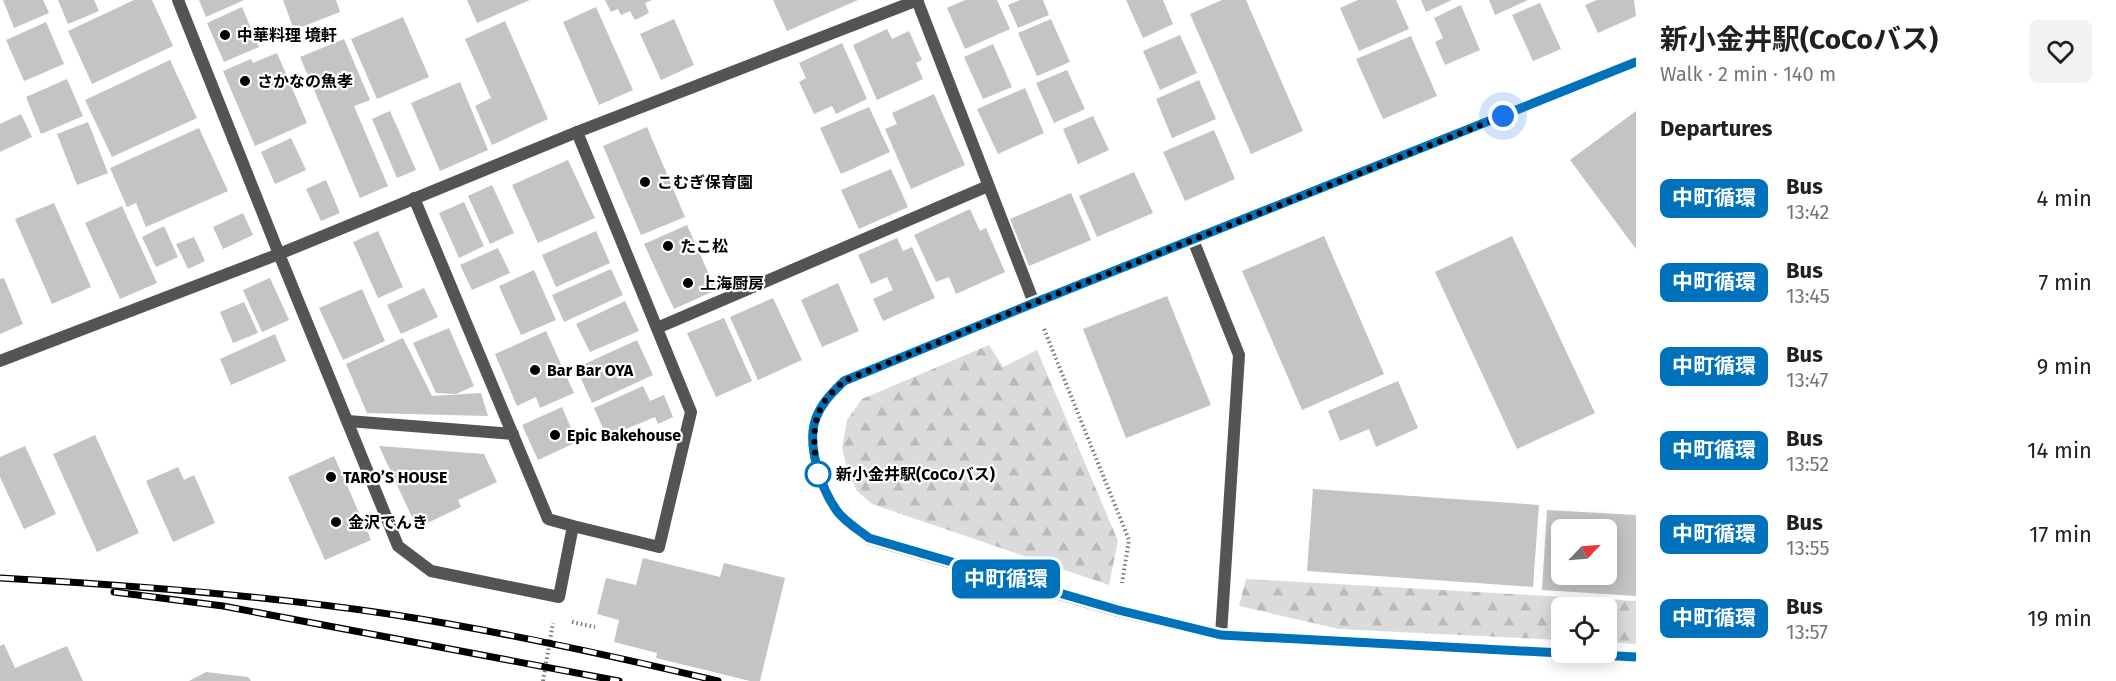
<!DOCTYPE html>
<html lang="en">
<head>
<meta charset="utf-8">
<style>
	:root { --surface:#fff; --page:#f2f2f2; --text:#202124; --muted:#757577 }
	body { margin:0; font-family:"Fira Sans","Noto Sans JP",sans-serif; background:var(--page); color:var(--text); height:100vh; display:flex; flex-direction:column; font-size:22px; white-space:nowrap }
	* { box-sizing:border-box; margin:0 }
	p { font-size:20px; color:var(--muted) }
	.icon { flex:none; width:33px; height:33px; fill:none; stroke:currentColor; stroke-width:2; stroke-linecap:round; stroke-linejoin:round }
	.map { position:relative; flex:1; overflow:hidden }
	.details { display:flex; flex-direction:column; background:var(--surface); width:480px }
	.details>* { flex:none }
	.badge { padding:0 12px; border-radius:9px; font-size:21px; line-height:39px }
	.needle { width:39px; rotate:65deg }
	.controls { position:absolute; left:1551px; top:519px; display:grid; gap:12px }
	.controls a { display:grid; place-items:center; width:66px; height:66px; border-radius:9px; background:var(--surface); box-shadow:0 3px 15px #0003; font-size:30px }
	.you { position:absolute; width:30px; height:30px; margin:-15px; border:4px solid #fff; border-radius:50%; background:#1a73e8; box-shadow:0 0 0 9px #1a73e833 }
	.map>.badge { position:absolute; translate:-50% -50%; box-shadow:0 0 0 3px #fff }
	h2 { padding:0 24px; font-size:22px; line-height:54px }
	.round { display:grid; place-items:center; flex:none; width:63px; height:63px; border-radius:9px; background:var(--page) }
	.summary { display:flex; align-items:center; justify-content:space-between; height:102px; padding:0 24px }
	h1 { font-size:28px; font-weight:700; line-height:45px }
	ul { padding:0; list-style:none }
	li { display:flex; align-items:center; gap:18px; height:84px; padding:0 24px }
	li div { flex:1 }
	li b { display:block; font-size:22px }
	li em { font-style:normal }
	li .badge { min-width:66px; font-weight:700; text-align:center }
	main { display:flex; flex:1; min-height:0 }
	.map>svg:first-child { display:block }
	.forest { fill:url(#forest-firs) }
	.building { fill:#c4c4c4; fill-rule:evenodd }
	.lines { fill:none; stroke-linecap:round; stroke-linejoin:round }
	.path { stroke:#767676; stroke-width:4; stroke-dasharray:1.5 3; stroke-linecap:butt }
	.lane { stroke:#545454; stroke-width:12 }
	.street { stroke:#545454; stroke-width:12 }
	.secondary { stroke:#212121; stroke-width:12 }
	.rail-casing { stroke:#000; stroke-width:7 }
	.rail { stroke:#fff; stroke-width:4.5; stroke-dasharray:14; stroke-linecap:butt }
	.line-casing { stroke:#fff; stroke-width:14 }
	.line { stroke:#0072bc; stroke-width:9 }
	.walk { stroke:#000; stroke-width:6; stroke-dasharray:0 10.8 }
	.poi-dot { fill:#000; stroke:#fff; stroke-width:2 }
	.stop-dot { fill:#fff; stroke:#0072bc; stroke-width:3 }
	.labels { text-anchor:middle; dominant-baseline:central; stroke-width:4.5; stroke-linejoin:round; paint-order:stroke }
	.poi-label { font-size:16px; font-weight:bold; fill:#000; stroke:#fff; text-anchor:start }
	.stop-label { font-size:16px; font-weight:bold; fill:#000; stroke:#fff; text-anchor:start }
</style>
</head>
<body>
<main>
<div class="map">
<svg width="1636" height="681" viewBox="0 0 1636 681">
	<defs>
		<pattern id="forest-firs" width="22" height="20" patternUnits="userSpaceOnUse" patternTransform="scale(1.5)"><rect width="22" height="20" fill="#dbdbdb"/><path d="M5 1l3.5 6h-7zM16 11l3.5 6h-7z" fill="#bababa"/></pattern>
	</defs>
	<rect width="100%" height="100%" fill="#fff"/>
	<!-- forest -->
	<path class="forest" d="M989,345L1003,367L1037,350L1118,541L1109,585L872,504L857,491L848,472L842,448L847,420L862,399Z
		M1246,579L1636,601V644L1607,642L1606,608H1562L1561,640L1339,629L1239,606Z"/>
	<!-- building -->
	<path class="building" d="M3,0H43L49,13L14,28Z
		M58,0H94L99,11L68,24Z
		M134,0H152L173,46L92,84L68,31Z
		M199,0H244L206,17Z
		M283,0H336L340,12L294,30Z
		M467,0H530L477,23Z
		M605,0H652L645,3L649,13L635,20L630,11L621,15L618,9L611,12Z
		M773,0H858L787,31Z
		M965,0H997L1010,29L965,49L947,8Z
		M1020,0H1043L1049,15L1018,28L1008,5Z
		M1126,0H1163L1173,24L1143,38Z
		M1222,0H1246L1303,131L1251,154L1190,14Z
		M1358,0H1396L1409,29L1359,51L1340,8Z
		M1421,0H1452L1426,12Z
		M1489,0H1528L1495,15Z
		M1597,0H1634L1636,16L1598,33L1585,5Z
		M1540,3L1561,49L1533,61L1512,15Z
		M1461,5L1480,50L1445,65L1435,42L1443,38L1434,18Z
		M242,7L259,47L224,62L207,23Z
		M596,7L633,90L599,105L563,22Z
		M403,17L429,77L377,99L351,39Z
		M674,19L694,65L661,80L640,34Z
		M1051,19L1070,62L1037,76L1018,33Z
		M505,21L548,119L492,145L475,106L491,98L465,39Z
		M46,22L64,64L24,81L6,40Z
		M887,29L892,39L909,31L922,60L916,63L923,79L877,100L853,45Z
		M1180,35L1197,73L1160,90L1143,51Z
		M1411,36L1437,96L1383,119L1356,59Z
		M344,39L370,100L354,106L388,186L360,198L300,57Z
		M842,43L867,99L836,114L832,106L814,114L799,82L806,78L799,63Z
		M993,44L1012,87L983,99L964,57Z
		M277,53L307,123L255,146L223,71L251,59L253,63Z
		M170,60L197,118L112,157L85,100Z
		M1067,70L1085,109L1054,123L1036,83Z
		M67,79L83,116L41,134L26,97Z
		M1199,80L1216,119L1172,138L1156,99Z
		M460,82L488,150L440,171L411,103Z
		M1025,88L1044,133L998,154L977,109Z
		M934,94L965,165L911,189L885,129L897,124L892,113Z
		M869,107L890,152L841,174L820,128Z
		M390,111L416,170L397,178L372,119Z
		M1636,111V249L1570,160Z
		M21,114L32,137L0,152V124Z
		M1093,116L1109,150L1078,164L1063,129Z
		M88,122L108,173L77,185L57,134Z
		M647,127L685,217L641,235L603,146Z
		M199,128L228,191L146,227L136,203L127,207L110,168Z
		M1214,130L1235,179L1185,201L1163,152Z
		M291,138L306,170L275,184L261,152Z
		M568,160L595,218L538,243L512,185Z
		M891,169L908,207L859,229L841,190Z
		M1134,172L1153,213L1097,237L1079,196Z
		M326,180L340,213L321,221L306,189Z
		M492,185L514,233L490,244L468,196Z
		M1071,193L1091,240L1029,266L1010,219Z
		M464,202L484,246L459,258L439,213Z
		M54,203L91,287L52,304L15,219Z
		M122,206L157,283L120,299L85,223Z
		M970,209L980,231L986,228L1005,272L956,294L949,277L936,282L914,235Z
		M243,213L253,235L223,249L213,227Z
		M687,225L716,290L674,309L644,244Z
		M164,226L178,257L156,267L142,237Z
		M378,231L403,287L378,298L353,242Z
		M596,231L610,263L556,287L542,255Z
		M1324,236L1384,374L1302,410L1242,271Z
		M1512,236L1595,413L1517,449L1435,272Z
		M194,237L205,261L188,269L176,244Z
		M897,238L903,251L912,247L935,298L883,321L873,299L893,290L887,277L871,284L858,255Z
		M498,248L510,273L472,290L460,265Z
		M611,269L623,295L564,322L552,295Z
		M534,270L556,320L521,335L499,286Z
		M4,278L23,324L0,334V279Z
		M270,278L289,320L262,332L243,290Z
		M838,283L859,331L822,347L801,300Z
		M424,288L438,317L401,334L387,305Z
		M362,289L385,341L343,360L319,308Z
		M1167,296L1211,405L1126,438L1083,329Z
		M773,298L802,360L758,380L730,317Z
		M625,301L639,331L590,352L576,324Z
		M244,302L258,333L233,343L220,312Z
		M724,318L752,381L716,397L687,333Z
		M449,328L474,386L456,394L436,393L413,343Z
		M546,331L574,393L540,408L536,397L517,406L495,354Z
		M275,334L286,361L231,385L220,359Z
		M403,338L432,396L481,393L488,416L367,413L346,364Z
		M637,340L653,375L592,403L576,368Z
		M1398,381L1418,428L1376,447L1369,429L1340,441L1328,411Z
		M643,386L650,401L664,395L673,417L658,424L655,417L607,437L594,408Z
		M562,407L577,442L538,460L522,425Z
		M95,435L139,533L97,552L53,454Z
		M25,446L56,514L24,529L0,477V457Z
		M379,446L484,454L497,482L458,500L461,507L417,528Z
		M334,456L371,540L325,560L288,477Z
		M178,467L184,480L194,475L215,523L173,542L146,481Z
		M1313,489L1539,505L1533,587L1307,571Z
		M1547,510L1636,515V596L1542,590ZM1562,530H1606V574H1562Z
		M643,558L720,577L724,563L785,578L760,681H750L656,658L657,653L614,642L619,620L597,614L606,578L636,585Z
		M4,644L15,668L67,646L83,681H0V646Z
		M206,672L248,677L251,681H189Z"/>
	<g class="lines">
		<!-- path -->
		<path class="path" d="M1044,329L1129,540L1122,583
			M572,622L595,627
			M543,681L553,623"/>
		<!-- lane -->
		<path class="lane" d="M917,0L1034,303
			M414,198L548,519L573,526
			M1193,240L1239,355L1221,635
			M279,254L398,546L431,571L559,597L573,526L659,547L691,412L577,132
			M657,328L988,186
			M348,421L513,434"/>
		<!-- street -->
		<path class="street" d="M178,0L279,254
			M0,361L279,254L577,132L918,0
			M1339,641L1636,657"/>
		<!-- secondary -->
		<path class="secondary" d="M1339,641L1221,635L1118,611L869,539C859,530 845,521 837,511C821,489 806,444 816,418C822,402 833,392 845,381L1034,303L1636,62"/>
		<defs>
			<path id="rail" d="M0,578C130,585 260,595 389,614C500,631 609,655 718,681
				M114,592L223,606L619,681"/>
		</defs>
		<!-- rail casing -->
		<use href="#rail" class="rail-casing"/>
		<!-- rail -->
		<use href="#rail" class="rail"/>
	</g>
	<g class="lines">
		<defs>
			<path id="line" d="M1636,62L1034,303L844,381C833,392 822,402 816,418C806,444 821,489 837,511C845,522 859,530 869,538L1118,610L1221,635L1636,657"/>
		</defs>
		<!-- line casing -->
		<use href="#line" class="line-casing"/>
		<!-- line -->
		<use href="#line" class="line"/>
		<!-- walk -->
		<path class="walk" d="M818,474C814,450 810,422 825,401C830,394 838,387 844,381L1034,303L1503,116"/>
	</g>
	<!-- markers -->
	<g class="poi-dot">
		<circle cx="225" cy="35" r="6"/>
		<circle cx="245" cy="81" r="6"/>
		<circle cx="645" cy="182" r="6"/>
		<circle cx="668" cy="246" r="6"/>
		<circle cx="688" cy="283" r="6"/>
		<circle cx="535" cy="370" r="6"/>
		<circle cx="555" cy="435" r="6"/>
		<circle cx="331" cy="477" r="6"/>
		<circle cx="336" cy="522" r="6"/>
	</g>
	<circle class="stop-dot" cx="818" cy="474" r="12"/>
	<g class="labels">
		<!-- poi labels -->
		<g class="poi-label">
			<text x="237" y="35">中華料理 境軒</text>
			<text x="257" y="81">さかなの魚孝</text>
			<text x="657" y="182">こむぎ保育園</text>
			<text x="680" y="246">たこ松</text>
			<text x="700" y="283">上海厨房</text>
			<text x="547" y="370">Bar Bar OYA</text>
			<text x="567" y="435">Epic Bakehouse</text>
			<text x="343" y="477">TARO’S HOUSE</text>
			<text x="348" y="522">金沢でんき</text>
		</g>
		<!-- stop labels -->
		<g class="stop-label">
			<text x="836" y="474">新小金井駅(CoCoバス)</text>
		</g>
	</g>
</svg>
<div class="controls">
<a><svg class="needle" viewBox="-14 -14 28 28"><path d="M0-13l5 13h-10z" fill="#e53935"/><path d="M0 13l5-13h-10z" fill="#757577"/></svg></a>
<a><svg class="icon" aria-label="locate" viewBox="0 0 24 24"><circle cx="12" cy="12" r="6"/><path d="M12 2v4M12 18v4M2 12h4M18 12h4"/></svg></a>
</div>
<div class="you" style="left:1503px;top:116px"></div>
<b class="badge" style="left:1006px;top:579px;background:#0072bc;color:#fff">中町循環</b>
</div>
<section class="details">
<div class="summary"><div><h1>新小金井駅(CoCoバス)</h1><p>Walk · 2 min · 140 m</p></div><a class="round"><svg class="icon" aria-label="heart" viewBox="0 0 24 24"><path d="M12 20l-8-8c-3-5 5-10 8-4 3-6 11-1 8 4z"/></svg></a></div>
<h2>Departures</h2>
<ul>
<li><span class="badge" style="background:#0072bc;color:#fff">中町循環</span><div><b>Bus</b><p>13:42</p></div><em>4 min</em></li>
<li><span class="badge" style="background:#0072bc;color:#fff">中町循環</span><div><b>Bus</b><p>13:45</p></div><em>7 min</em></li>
<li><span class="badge" style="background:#0072bc;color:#fff">中町循環</span><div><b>Bus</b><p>13:47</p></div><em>9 min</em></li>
<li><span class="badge" style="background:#0072bc;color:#fff">中町循環</span><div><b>Bus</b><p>13:52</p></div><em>14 min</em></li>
<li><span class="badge" style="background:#0072bc;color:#fff">中町循環</span><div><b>Bus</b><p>13:55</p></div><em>17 min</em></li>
<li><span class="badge" style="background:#0072bc;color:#fff">中町循環</span><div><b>Bus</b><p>13:57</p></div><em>19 min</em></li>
</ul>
</section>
</main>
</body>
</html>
